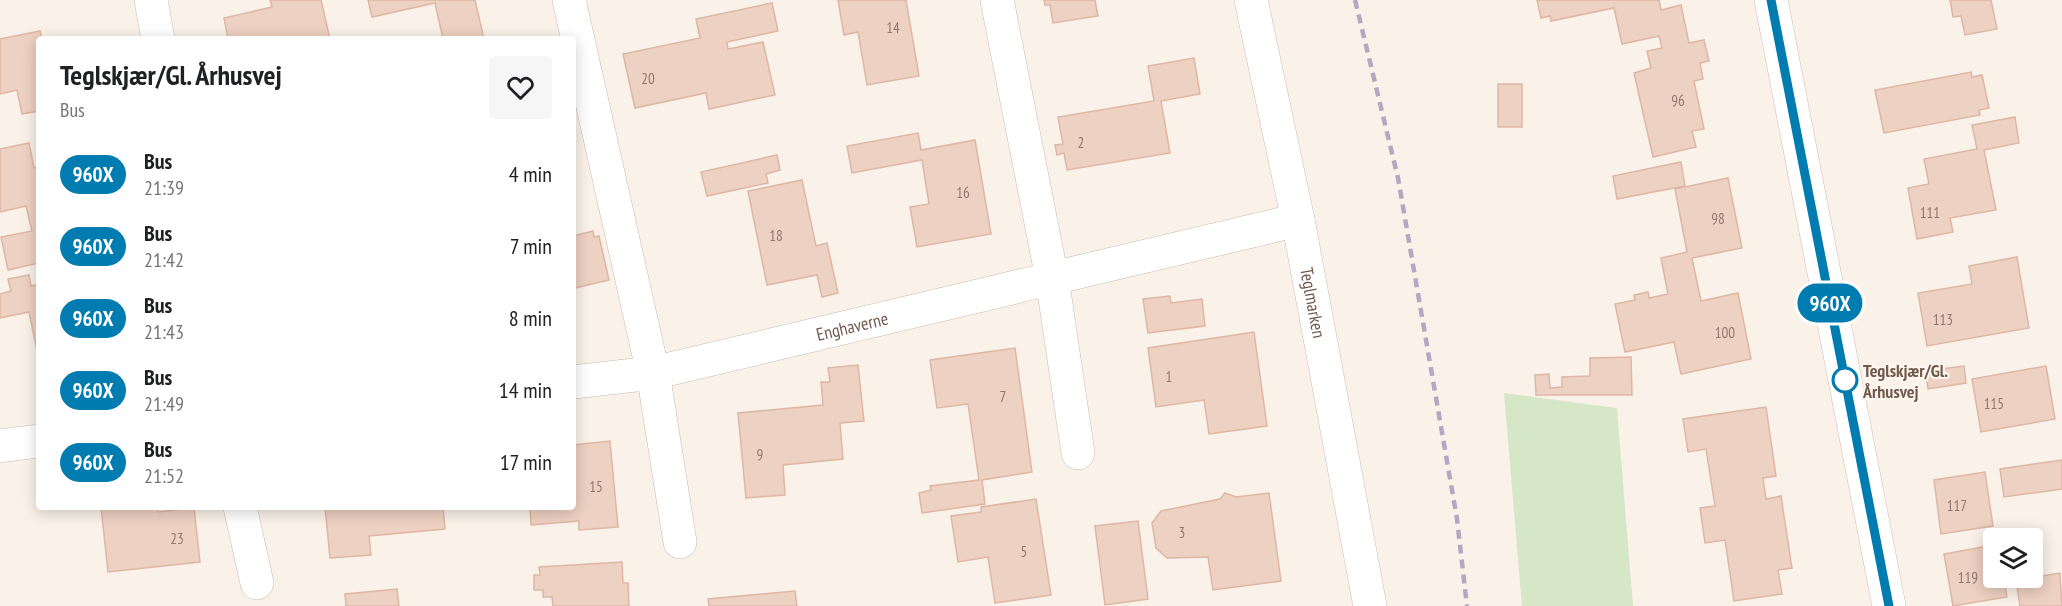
<!DOCTYPE html>
<html lang="en">
<head>
<meta charset="utf-8">
<style>
	:root { --surface:#fff; --page:#f6f6f6; --text:#202124; --muted:#757577 }
	body { margin:0; font-family:"PT Sans Narrow",sans-serif; background:var(--page); color:var(--text); height:100vh; display:flex; flex-direction:column; font-size:22px; white-space:nowrap }
	* { box-sizing:border-box; margin:0 }
	p { font-size:20px; color:var(--muted) }
	.icon { flex:none; width:33px; height:33px; fill:none; stroke:currentColor; stroke-width:2; stroke-linecap:round; stroke-linejoin:round }
	.map { position:relative; flex:1; overflow:hidden }
	.side { position:absolute; left:36px; top:36px; width:540px; height:474px; display:flex; flex-direction:column; background:var(--surface); border-radius:6px; box-shadow:0 3px 15px #0003 }
	.side>* { flex:none }
	.badge { padding:0 12px; border-radius:20px; font-size:21px; line-height:39px }
	.fabs { position:absolute; left:1983px; top:528px; display:grid; gap:12px }
	.fabs a { display:grid; place-items:center; width:60px; height:60px; border-radius:6px; background:var(--surface); box-shadow:0 3px 15px #0003; font-size:30px }
	.map>.badge { position:absolute; translate:-50% -50%; box-shadow:0 0 0 3px #fff }
	.round { display:grid; place-items:center; flex:none; width:63px; height:63px; border-radius:6px; background:var(--page) }
	.summary { display:flex; align-items:center; justify-content:space-between; height:102px; padding:0 24px }
	h1 { font-size:28px; font-weight:600; line-height:45px }
	ul { padding:0; list-style:none }
	li { display:flex; align-items:center; gap:18px; height:72px; padding:0 24px }
	li div { flex:1 }
	li b { display:block; font-size:22px }
	li em { font-style:normal }
	li .badge { min-width:66px; font-weight:700; text-align:center }
	.map>svg:first-child { display:block }
	.green { fill:#d6e7c7 }
	.building { fill:#edd1c2; stroke:#deb7a4; stroke-width:1.5 }
	.lines { fill:none; stroke-linecap:round; stroke-linejoin:round }
	.street-casing { stroke:#cbbaaf; stroke-width:34 }
	.secondary-casing { stroke:#cfbcb0; stroke-width:34 }
	.street { stroke:#fff; stroke-width:33 }
	.secondary { stroke:#fff; stroke-width:33 }
	.rail { stroke:#b5a7c3; stroke-width:4.5; stroke-dasharray:9 6; stroke-linecap:butt }
	.line-casing { stroke:#fff; stroke-width:14 }
	.line { stroke:#007cb0; stroke-width:9 }
	.stop-dot { fill:#fff; stroke:#007cb0; stroke-width:3 }
	.labels { text-anchor:middle; dominant-baseline:central; stroke-width:4.5; stroke-linejoin:round; paint-order:stroke }
	.number-label { font-size:15px; fill:#91776b }
	.street-label { font-size:18px; fill:#72594e; stroke:#fdf6ee }
	.stop-label { font-size:18px; font-weight:bold; fill:#72594e; stroke:#fdf6ee; text-anchor:start }
</style>
</head>
<body>
<div class="map">
<svg width="2062" height="606" viewBox="0 0 2062 606">
	<rect width="100%" height="100%" fill="#faf2e8"/>
	<!-- green -->
	<path class="green" d="M1504,393L1617,408L1633,606H1522Z"/>
	<!-- building -->
	<path class="building" d="M270,0H321L330,39H228L224,18L272,7Z
		M368,0H475L484,39H443L435,3L372,17Z
		M838,0H906L919,76L867,85L858,32L844,35Z
		M1044,0H1095L1098,16L1053,23L1050,5H1045Z
		M1537,0H1659L1661,10L1681,5L1689,43L1704,40L1709,61L1700,63L1703,79L1694,81L1704,129L1692,131L1696,147L1653,157L1634,73L1651,68L1647,51L1662,48L1659,36L1622,44L1614,8L1551,21L1550,16L1541,18Z
		M1950,0H1991L1997,29L1965,35L1961,16L1953,17Z
		M772,3L778,31L727,42L728,49L763,42L775,95L709,109L706,93L635,108L623,54L700,38L696,19Z
		M40,31L42,39H39V111L22,114L17,90L0,94V39Z
		M1194,58L1200,94L1161,101L1170,153L1067,170L1064,153L1057,155L1055,145L1063,144L1058,117L1154,101L1148,66Z
		M1971,72L1972,77L1982,75L1989,108L1979,110L1980,115L1884,133L1875,90Z
		M1498,84H1522V127H1498Z
		M2015,117L2019,143L1984,150L1996,210L1950,218L1953,232L1917,239L1908,188L1929,184L1924,159L1977,149L1972,125Z
		M918,133L921,150L975,140L991,234L917,247L910,207L929,204L922,160L852,173L847,146Z
		M29,143L34,168L39,167V263L8,270L1,237L32,231L26,206L0,212V149Z
		M777,155L780,170L766,174L768,183L707,196L701,172Z
		M1681,162L1685,186L1617,199L1613,176Z
		M1728,178L1742,248L1692,258L1701,301L1738,293L1751,359L1681,374L1674,342L1625,352L1615,304L1635,300L1634,295L1648,292L1649,298L1668,294L1661,258L1687,252L1675,189Z
		M802,180L816,246L827,243L838,293L822,297L817,275L767,285L748,191Z
		M593,231L594,237L599,236L609,280L575,288L573,236Z
		M2017,257L2029,328L1927,346L1918,293L1972,284L1969,266Z
		M29,275L31,286L39,284V360L29,312L0,318V294L11,291L8,279Z
		M1170,296L1171,303L1202,299L1205,326L1148,333L1143,299Z
		M1254,332L1267,426L1209,434L1204,400L1156,407L1148,348Z
		M1015,348L1032,472L982,480L985,504L922,513L919,493L931,490L930,486L979,480L968,404L937,408L930,360Z
		M1631,357L1632,395H1536L1535,375L1549,374L1550,388L1562,387V377L1590,376V358Z
		M858,365L864,421L840,423L843,459L783,465L785,495L746,498L738,413L823,405L821,382H830L828,368Z
		M1964,366L1966,383L1928,389L1925,371Z
		M2046,366L2055,419L1981,432L1972,379Z
		M1766,407L1776,476L1763,478L1766,499L1781,496L1792,568L1778,570L1782,594L1734,601L1725,540L1705,543L1700,508L1715,506L1706,449L1688,452L1683,419Z
		M610,441L618,527L579,530V521L531,525L530,507H573V445Z
		M2062,460V489L2004,497L2000,469Z
		M1985,472L1993,526L1941,534L1934,480Z
		M1225,493L1236,497L1269,493L1281,581L1213,590L1208,557L1167,558L1156,548L1152,523L1161,511L1220,499Z
		M1036,499L1051,595L995,603L988,557L958,562L951,516L981,512V507Z
		M101,507H157L158,512L194,508L200,562L108,572Z
		M325,507H443L445,529L369,536L371,555L330,558Z
		M1138,521L1148,599L1105,605L1095,526Z
		M1994,545V578H2004L2007,597L1953,606L1944,554Z
		M622,562L623,583H628L629,606H553L552,597H543V590H534V575H540L539,567Z
		M2060,573L2062,606H2020L2016,580Z
		M397,589L399,606H346L345,594Z
		M795,591L797,606H709L708,599Z"/>
	<g class="lines">
		<defs>
			<g id="street">
				<path d="M151,0L158,39"/>
				<path d="M569,0L653,373L680,542"/>
				<path d="M997,0L1052,278L1078,453"/>
				<path id="s1" d="M573,382L653,373L1298,220"/>
				<path d="M0,446L39,441"/>
				<path d="M240,507L257,583"/>
			</g>
			<g id="secondary">
				<path id="s2" d="M1251,0L1298,220L1370,606"/>
				<path d="M1771,0L1889,606"/>
			</g>
		</defs>
		<!-- street casing -->
		<use href="#street" class="street-casing"/>
		<!-- secondary casing -->
		<use href="#secondary" class="secondary-casing"/>
		<!-- street -->
		<use href="#street" class="street"/>
		<!-- secondary -->
		<use href="#secondary" class="secondary"/>
		<!-- rail -->
		<path class="rail" d="M1355,0L1398,178L1457,519L1467,606"/>
	</g>
	<g class="lines">
		<defs>
			<path id="line" d="M1771,0L1889,606"/>
		</defs>
		<!-- line casing -->
		<use href="#line" class="line-casing"/>
		<!-- line -->
		<use href="#line" class="line"/>
	</g>
	<!-- markers -->
	<circle class="stop-dot" cx="1845" cy="380" r="12"/>
	<g class="labels">
		<!-- number labels -->
		<g class="number-label">
			<text x="893" y="27">14</text>
			<text x="648" y="78">20</text>
			<text x="1678" y="100">96</text>
			<text x="1081" y="142">2</text>
			<text x="963" y="192">16</text>
			<text x="1930" y="212">111</text>
			<text x="1718" y="218">98</text>
			<text x="776" y="235">18</text>
			<text x="1943" y="319">113</text>
			<text x="1725" y="332">100</text>
			<text x="1169" y="376">1</text>
			<text x="1003" y="396">7</text>
			<text x="1994" y="403">115</text>
			<text x="760" y="454">9</text>
			<text x="596" y="486">15</text>
			<text x="1957" y="505">117</text>
			<text x="1182" y="532">3</text>
			<text x="177" y="538">23</text>
			<text x="1024" y="551">5</text>
			<text x="1968" y="577">119</text>
		</g>
		<!-- street labels -->
		<g class="street-label">
			<text stroke="none"><textPath href="#s2" startOffset="309">Teglmarken</textPath></text>
			<text stroke="none"><textPath href="#s1" startOffset="285">Enghaverne</textPath></text>
		</g>
		<!-- stop labels -->
		<g class="stop-label">
			<text x="1863" y="370">Teglskjær/Gl.<tspan x="1863" dy="21">Århusvej</tspan></text>
		</g>
	</g>
</svg>
<div class="fabs">
<a><svg class="icon" aria-label="layers" viewBox="0 0 24 24"><path d="M12 4l9 5-9 5-9-5zM3 14l9 5 9-5"/></svg></a>
</div>
<b class="badge" style="left:1830px;top:303px;background:#007cb0;color:#fff">960X</b>
<section class="side">
<div class="summary"><div><h1>Teglskjær/Gl. Århusvej</h1><p>Bus</p></div><a class="round"><svg class="icon" aria-label="heart" viewBox="0 0 24 24"><path d="M12 20l-8-8c-3-5 5-10 8-4 3-6 11-1 8 4z"/></svg></a></div>
<ul>
<li><span class="badge" style="background:#007cb0;color:#fff">960X</span><div><b>Bus</b><p>21:39</p></div><em>4 min</em></li>
<li><span class="badge" style="background:#007cb0;color:#fff">960X</span><div><b>Bus</b><p>21:42</p></div><em>7 min</em></li>
<li><span class="badge" style="background:#007cb0;color:#fff">960X</span><div><b>Bus</b><p>21:43</p></div><em>8 min</em></li>
<li><span class="badge" style="background:#007cb0;color:#fff">960X</span><div><b>Bus</b><p>21:49</p></div><em>14 min</em></li>
<li><span class="badge" style="background:#007cb0;color:#fff">960X</span><div><b>Bus</b><p>21:52</p></div><em>17 min</em></li>
</ul>
</section>
</div>
</body>
</html>
